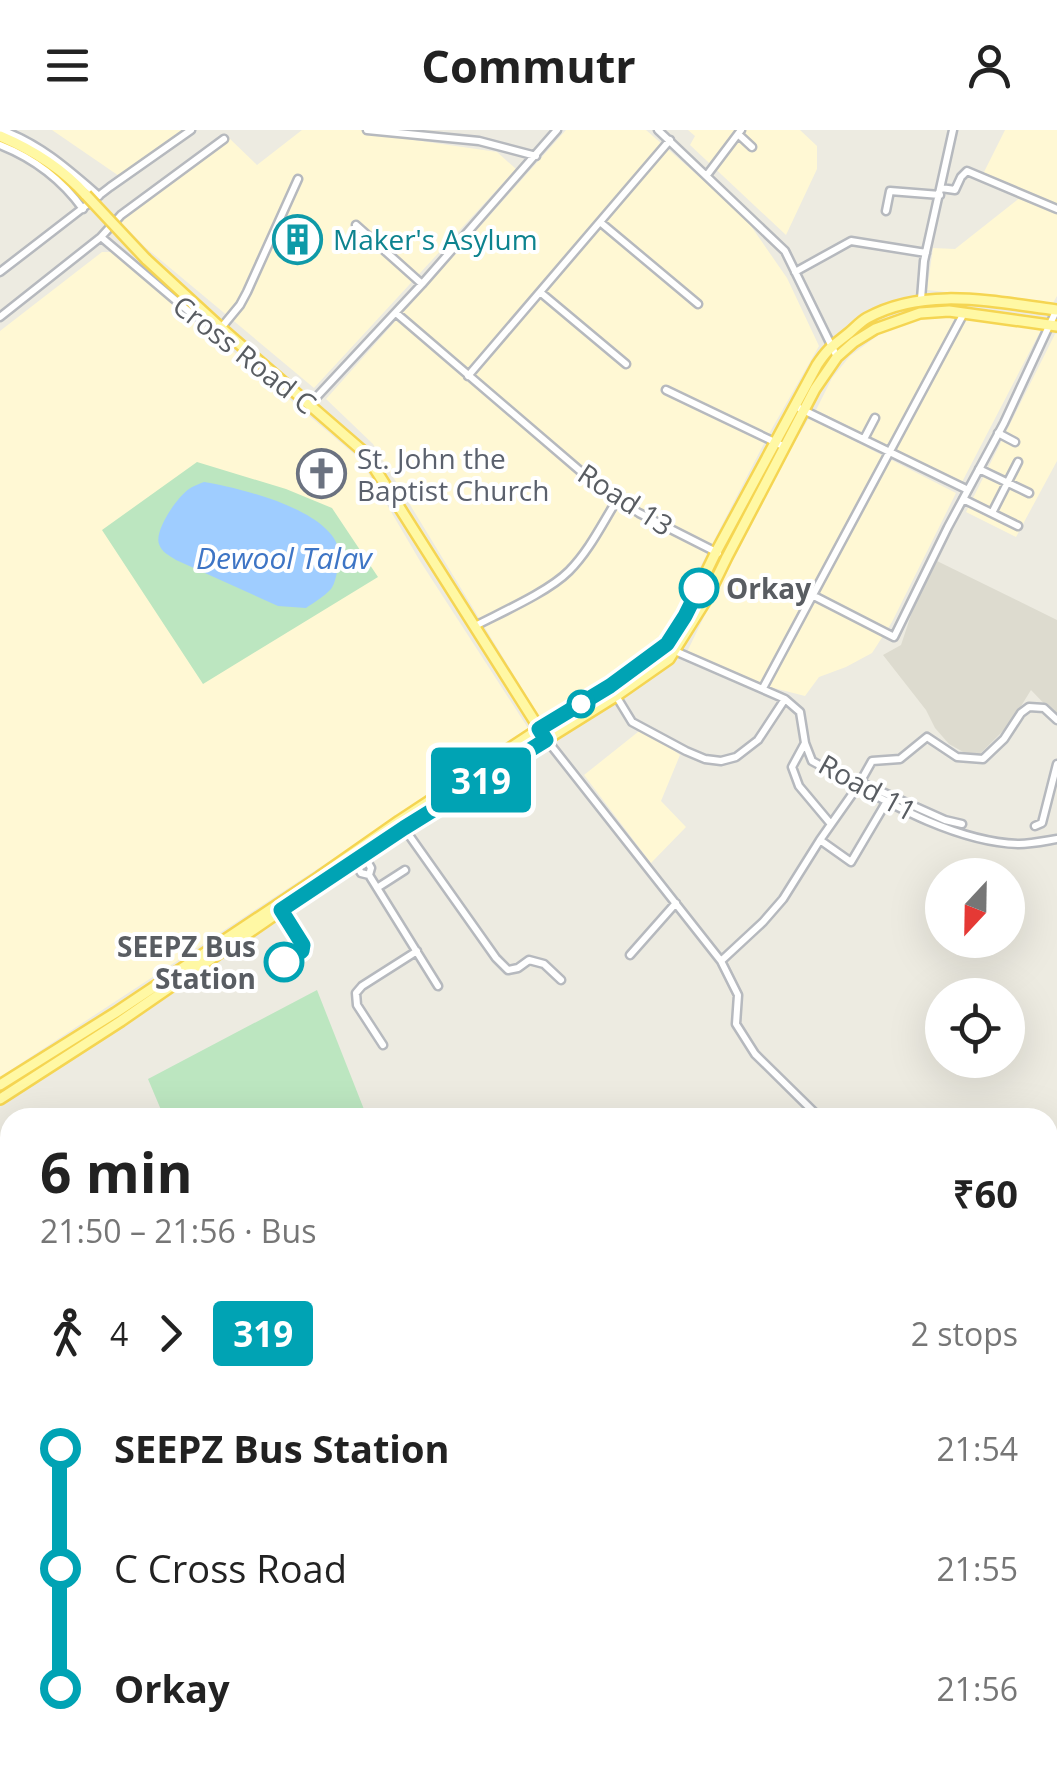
<!DOCTYPE html>
<html lang="en">
<head>
<meta charset="utf-8">
<style>
	:root { --surface:#fff; --page:#f6f6f6; --text:#222; --muted:#767676 }
	body { margin:0; font-family:"Open Sans",sans-serif; background:var(--page); color:var(--text); height:100vh; display:flex; flex-direction:column; font-size:38px; white-space:nowrap }
	* { box-sizing:border-box; margin:0 }
	p { font-size:32px; color:var(--muted) }
	.icon { flex:none; width:55px; height:55px; fill:none; stroke:currentColor; stroke-width:2; stroke-linecap:round; stroke-linejoin:round }
	.map { position:relative; flex:1; overflow:hidden }
	.details { position:absolute; left:0px; top:978px; width:1058px; height:662px; display:flex; flex-direction:column; background:var(--surface); border-radius:30px 30px 0 0; box-shadow:0 10px 40px #0002 }
	.details>* { flex:none }
	.badge { padding:0 20px; border-radius:8px; font-size:35px; line-height:65px }
	.needle { width:65px; rotate:202deg }
	.fabs { position:absolute; left:925px; top:728px; display:grid; gap:20px }
	.fabs a { display:grid; place-items:center; width:100px; height:100px; border-radius:50%; background:var(--surface); box-shadow:0 10px 40px #0002; font-size:50px }
	.map>.badge { position:absolute; translate:-50% -50%; box-shadow:0 0 0 5px #fff }
	.legs { display:flex; align-items:center; gap:15px; height:110px; padding:0 40px; font-size:32px }
	.legs p { margin-inline-start:auto }
	.head { display:flex; align-items:center; justify-content:space-between; height:170px; padding:0 40px }
	h1 { font-size:55px; font-weight:700; line-height:75px }
	ul { padding:0 40px; list-style:none }
	li { display:flex; align-items:center; gap:35px; height:120px; font-size:38px }
	li i { display:grid; place-items:center; width:15px; height:100%; margin:0 12px; background:currentColor }
	li i::after { content:''; width:25px; height:25px; margin:-12px; border:8px solid; border-radius:50%; background:var(--surface) }
	li p { margin-inline-start:auto }
	li:first-child i { background:linear-gradient(#0000 50%,currentColor 0) }
	li:last-child i { background:linear-gradient(currentColor 50%,#0000 0) }
	header { display:flex; justify-content:space-between; align-items:center; height:130px; padding:0 40px; background:var(--surface); font-size:45px; font-weight:700 }
	.map>svg:first-child { display:block }
	.commercial { fill:#fff8d4 }
	.industrial { fill:#ddddd5 }
	.education { fill:#dddbcf }
	.green { fill:#bce6c0 }
	.water { fill:#9fcdff }
	.lines { fill:none; stroke-linecap:round; stroke-linejoin:round }
	.minor-casing { stroke:#b6b9be; stroke-width:11 }
	.major-casing { stroke:#f5d552; stroke-width:14 }
	.minor { stroke:#fff; stroke-width:6 }
	.major { stroke:#fff8a4; stroke-width:9 }
	.major-bridge-casing { stroke:#f5d552; stroke-width:14; stroke-linecap:butt }
	.major-bridge { stroke:#fff8a4; stroke-width:9 }
	.line-1-casing { stroke:#fff; stroke-width:22 }
	.line-1 { stroke:#00a3b4; stroke-width:15 }
	.stop-1-dot { fill:#fff; stroke:#00a3b4; stroke-width:5 }
	.labels { text-anchor:middle; dominant-baseline:central; stroke-width:8; stroke-linejoin:round; paint-order:stroke }
	.culture-label { font-size:28px; fill:#0d838f; stroke:#fff; text-anchor:start }
	.street-label { font-size:28px; fill:#595d62; stroke:#fff }
	.worship-label { font-size:28px; fill:#5b616d; stroke:#fff; text-anchor:start }
	.stop-label { font-size:28px; font-weight:bold; fill:#595d62; stroke:#fff; text-anchor:start }
	.water-label { font-size:30px; font-style:italic; fill:#3e75c5; stroke:#fff }
</style>
</head>
<body>
<header><svg class="icon" aria-label="menu" viewBox="0 0 24 24"><path d="M4 6h16M4 12h16M4 18h16"/></svg>Commutr<svg class="icon" aria-label="person" viewBox="0 0 24 24"><circle cx="12" cy="8" r="4"/><path d="M4 21q1-7 8-7t8 7"/></svg></header>
<div class="map">
<svg width="1057" height="1638" viewBox="0 0 1057 1638">
	<rect width="100%" height="100%" fill="#edebe1"/>
	<!-- commercial -->
	<path class="commercial" d="M52,0H183L122,48Z
		M302,0H366L373,4L497,22L516,39L314,258L145,117L120,91L229,8L257,35Z
		M566,0H646L744,86L787,148L819,216L770,302L668,499L648,519L540,588L373,314L326,269Z
		M688,0H800L817,16V39L786,105L690,15L695,6Z
		M1005,0H1057V166L1053,173L927,160L933,118L955,119L1027,62L982,46Z
		M102,122H116L360,329L420,431L528,598L351,717L0,947V201Z
		M958,186L1042,198L962,352L816,280L832,248L850,226L881,203L921,187Z
		M1055,204H1057V331L1016,407L966,382Z
		M809,288L956,363L892,492L872,523L846,537L819,547L805,566L762,555L687,522L762,367Z
		M643,598L680,625L661,671L686,697L651,733L584,645Z"/>
	<!-- industrial -->
	<path class="industrial" d="M10,1426V1630H207L208,1638H0V1428Z"/>
	<!-- education -->
	<path class="education" d="M937,431L1057,490V587L1031,560L1010,594L979,625L965,623L949,614L935,598L926,580L883,525L901,515L913,479Z
		M1048,1053L1057,1055V1317L1048,1325Z"/>
	<!-- green -->
	<path class="green" d="M197,332L286,359L332,378L378,447L203,554L102,400Z
		M317,860L367,987H164L148,949Z
		M10,1088V1214L0,1223V1101Z"/>
	<!-- water -->
	<path class="water" d="M204,352C240,358 354,384 338,436C337,443 335,454 331,459C325,466 313,473 306,478L278,476L176,430C169,425 162,423 159,414C154,401 177,367 189,359C191,357 201,353 204,352Z"/>
	<g class="lines">
		<defs>
			<path id="minor" d="M1,0C39,13 69,40 99,66
				M367,0L479,11L536,26
				M658,0L785,121L837,227
				M738,4L752,17
				M0,15C33,28 62,50 83,79
				M707,45L741,0
				M941,58L955,60L961,47L967,41L1057,79
				M886,81L890,61L940,65
				M600,92L698,174
				M356,95L422,154
				M101,107L193,185L202,190H210
				M0,142L110,57L191,0
				M795,142L851,111L926,123
				M540,162L626,234
				M921,169L924,131L953,0
				M396,183L599,357L639,383L718,423
				M0,187L101,107L121,85L224,9
				M221,198L240,175L247,162L298,49
				M468,246L670,10
				M666,260L785,317
				M310,274L422,154L557,0
				M795,276L968,360
				M998,303L1015,312
				M864,309L875,288
				M979,339L1029,363
				M963,369L1018,396
				M992,383L1018,332
				M812,465L894,507L948,397L1004,293L1057,179
				M475,496C502,482 548,462 569,441C589,421 602,394 617,370
				M667,514L675,521L785,569L800,582L805,613L812,631C872,663 949,712 1019,714C1031,714 1045,711 1057,709
				M610,556L632,592L686,621L705,629L721,631L736,627L758,610L785,569
				M763,558L964,183
				M546,609L721,831L738,865L736,894L755,924L820,988
				M805,613L792,637L799,656L830,693
				M860,652L945,690L962,694
				M1035,696L1042,693L1057,634
				M404,698L496,828L508,840L518,838L529,830L544,834L561,850
				M820,710L858,656L872,631L900,629L927,607L957,627L983,629L1004,609L1021,583L1029,577L1044,578L1057,590
				M363,724L371,738L369,745L438,856
				M354,731L361,743L369,745
				M377,758L405,740
				M630,825L676,773
				M721,831L763,792L783,769L820,710L851,732L887,671
				M383,915L357,875L356,863L362,856L417,821
				M1048,1358L1057,1351
				M1048,1441L1057,1432
				M1048,1506L1057,1498
				M1048,1515L1057,1526
				M1048,1596L1057,1606
				M1048,1610L1057,1613
				M346,1630L362,1638
				M412,1630L419,1638
				M440,1630L447,1638
				M500,1630L508,1638
				M535,1630L540,1635
				M620,1630L629,1638
				M927,1630L946,1638
				M330,1637L335,1634L341,1638
				M425,1638L433,1630
				M472,1638L481,1630
				M517,1638L525,1630
				M566,1638L574,1630
				M607,1638L616,1630
				M655,1638L663,1630
				M717,1638L719,1630
				M879,1638L882,1630
				M1040,1638L1042,1630"/>
			<path id="major" d="M0,6C33,20 62,38 86,65
				M146,129L221,198L365,323L542,603
				M0,955L115,883L319,747L399,691L539,599L610,556L667,514L685,486L716,422L817,235C829,217 833,216 849,203C855,198 860,192 867,188C925,156 994,172 1057,180
				M0,969L121,891L363,724L616,566L669,529L706,470L727,427L815,259L837,227L854,212L875,199L920,183L949,181L1057,196
				M1048,1039L1057,1040
				M1048,1049L1057,1050
				M0,1338L10,1330
				M310,1638L315,1630
				M318,1638L324,1630"/>
		</defs>
		<!-- minor casing -->
		<use href="#minor" class="minor-casing"/>
		<!-- major casing -->
		<use href="#major" class="major-casing"/>
		<!-- minor -->
		<use href="#minor" class="minor"/>
		<!-- major -->
		<use href="#major" class="major"/>
		<defs>
			<path id="major-bridge" d="M86,65L146,129"/>
		</defs>
		<!-- major-bridge casing -->
		<use href="#major-bridge" class="major-bridge-casing"/>
		<!-- major-bridge -->
		<use href="#major-bridge" class="major-bridge"/>
	</g>
	<g class="lines">
		<defs>
			<path id="line-1" d="M284,832L302,821L303,815L281,780L404,698L546,610L539,599L610,556L667,514L685,486L699,458"/>
		</defs>
		<!-- line-1 casing -->
		<use href="#line-1" class="line-1-casing"/>
		<!-- line-1 -->
		<use href="#line-1" class="line-1"/>
	</g>
	<!-- icons -->
	<defs>
		<symbol id="building-ring" viewBox="-11 -11 22 22"><circle r="9.5" fill="#fff" stroke="#0f9aa8" stroke-width="1.5"/><path d="M-4-6H4V6H1V3H-1V6H-4ZM-2.5-4.3h1.7v1.8h-1.7ZM.8-4.3h1.7v1.8H.8ZM-2.5-1h1.7V.8h-1.7ZM.8-1h1.7V.8H.8Z" fill="#0f9aa8"/></symbol>
		<symbol id="church-ring" viewBox="-11 -11 22 22"><circle r="9.5" fill="#fff" stroke="#6b7280" stroke-width="1.5"/><path d="M-1.2-6h2.4v3.5h3.3v2.4h-3.3V6h-2.4V-.1h-3.3v-2.4h3.3Z" fill="#6b7280"/></symbol>
	</defs>
	<g fill-rule="evenodd">
		<use href="#building-ring" x="270" y="82" width="55" height="55"/>
		<use href="#church-ring" x="294" y="316" width="55" height="55"/>
	</g>
	<!-- markers -->
	<g class="stop-1-dot">
		<circle cx="699" cy="458" r="18"/>
		<circle cx="581" cy="574" r="12"/>
		<circle cx="284" cy="832" r="18"/>
	</g>
	<g class="labels">
		<!-- culture labels -->
		<g class="culture-label">
			<text x="333" y="109">Maker's Asylum</text>
		</g>
		<!-- street labels -->
		<g class="street-label">
			<text transform="translate(245 224) rotate(38)">Cross Road C</text>
			<text transform="translate(626 369) rotate(33)">Road 13</text>
			<text transform="translate(868 657) rotate(29)">Road 11</text>
		</g>
		<!-- worship labels -->
		<g class="worship-label">
			<text x="357" y="328">St. John the<tspan x="357" dy="32">Baptist Church</tspan></text>
		</g>
		<!-- stop labels -->
		<g class="stop-label">
			<text x="726" y="458">Orkay</text>
			<text x="256" y="816" text-anchor="end">SEEPZ Bus<tspan x="256" dy="32">Station</tspan></text>
		</g>
		<!-- water labels -->
		<g class="water-label">
			<text x="284" y="427">Dewool Talav</text>
		</g>
	</g>
</svg>
<div class="fabs">
<a><svg class="needle" viewBox="-14 -14 28 28"><path d="M0-13l5 13h-10z" fill="#e53935"/><path d="M0 13l5-13h-10z" fill="#767676"/></svg></a>
<a><svg class="icon" aria-label="locate" viewBox="0 0 24 24"><circle cx="12" cy="12" r="6"/><path d="M12 2v4M12 18v4M2 12h4M18 12h4"/></svg></a>
</div>
<b class="badge" style="left:481px;top:650px;background:#00a3b4;color:#fff">319</b>
<section class="details">
<div class="head"><div><h1>6 min</h1><p>21:50 – 21:56 · Bus</p></div><b>₹60</b></div>
<div class="legs"><svg class="icon" aria-label="walk" viewBox="0 0 24 24"><circle cx="13" cy="4" r="2"/><path d="M13 8l-2 6 4 7M11 14l-3 7M7 12l3-4h3l4 4"/></svg>4<svg class="icon" aria-label="forward" viewBox="0 0 24 24"><path d="M9 5l7 7-7 7"/></svg><b class="badge" style="background:#00a3b4;color:#fff">319</b><p>2 stops</p></div>
<ul>
<li><i style="color:#00a3b4"></i><b>SEEPZ Bus Station</b><p>21:54</p></li>
<li><i style="color:#00a3b4"></i><span>C Cross Road</span><p>21:55</p></li>
<li><i style="color:#00a3b4"></i><b>Orkay</b><p>21:56</p></li>
</ul>
</section>
</div>
</body>
</html>
